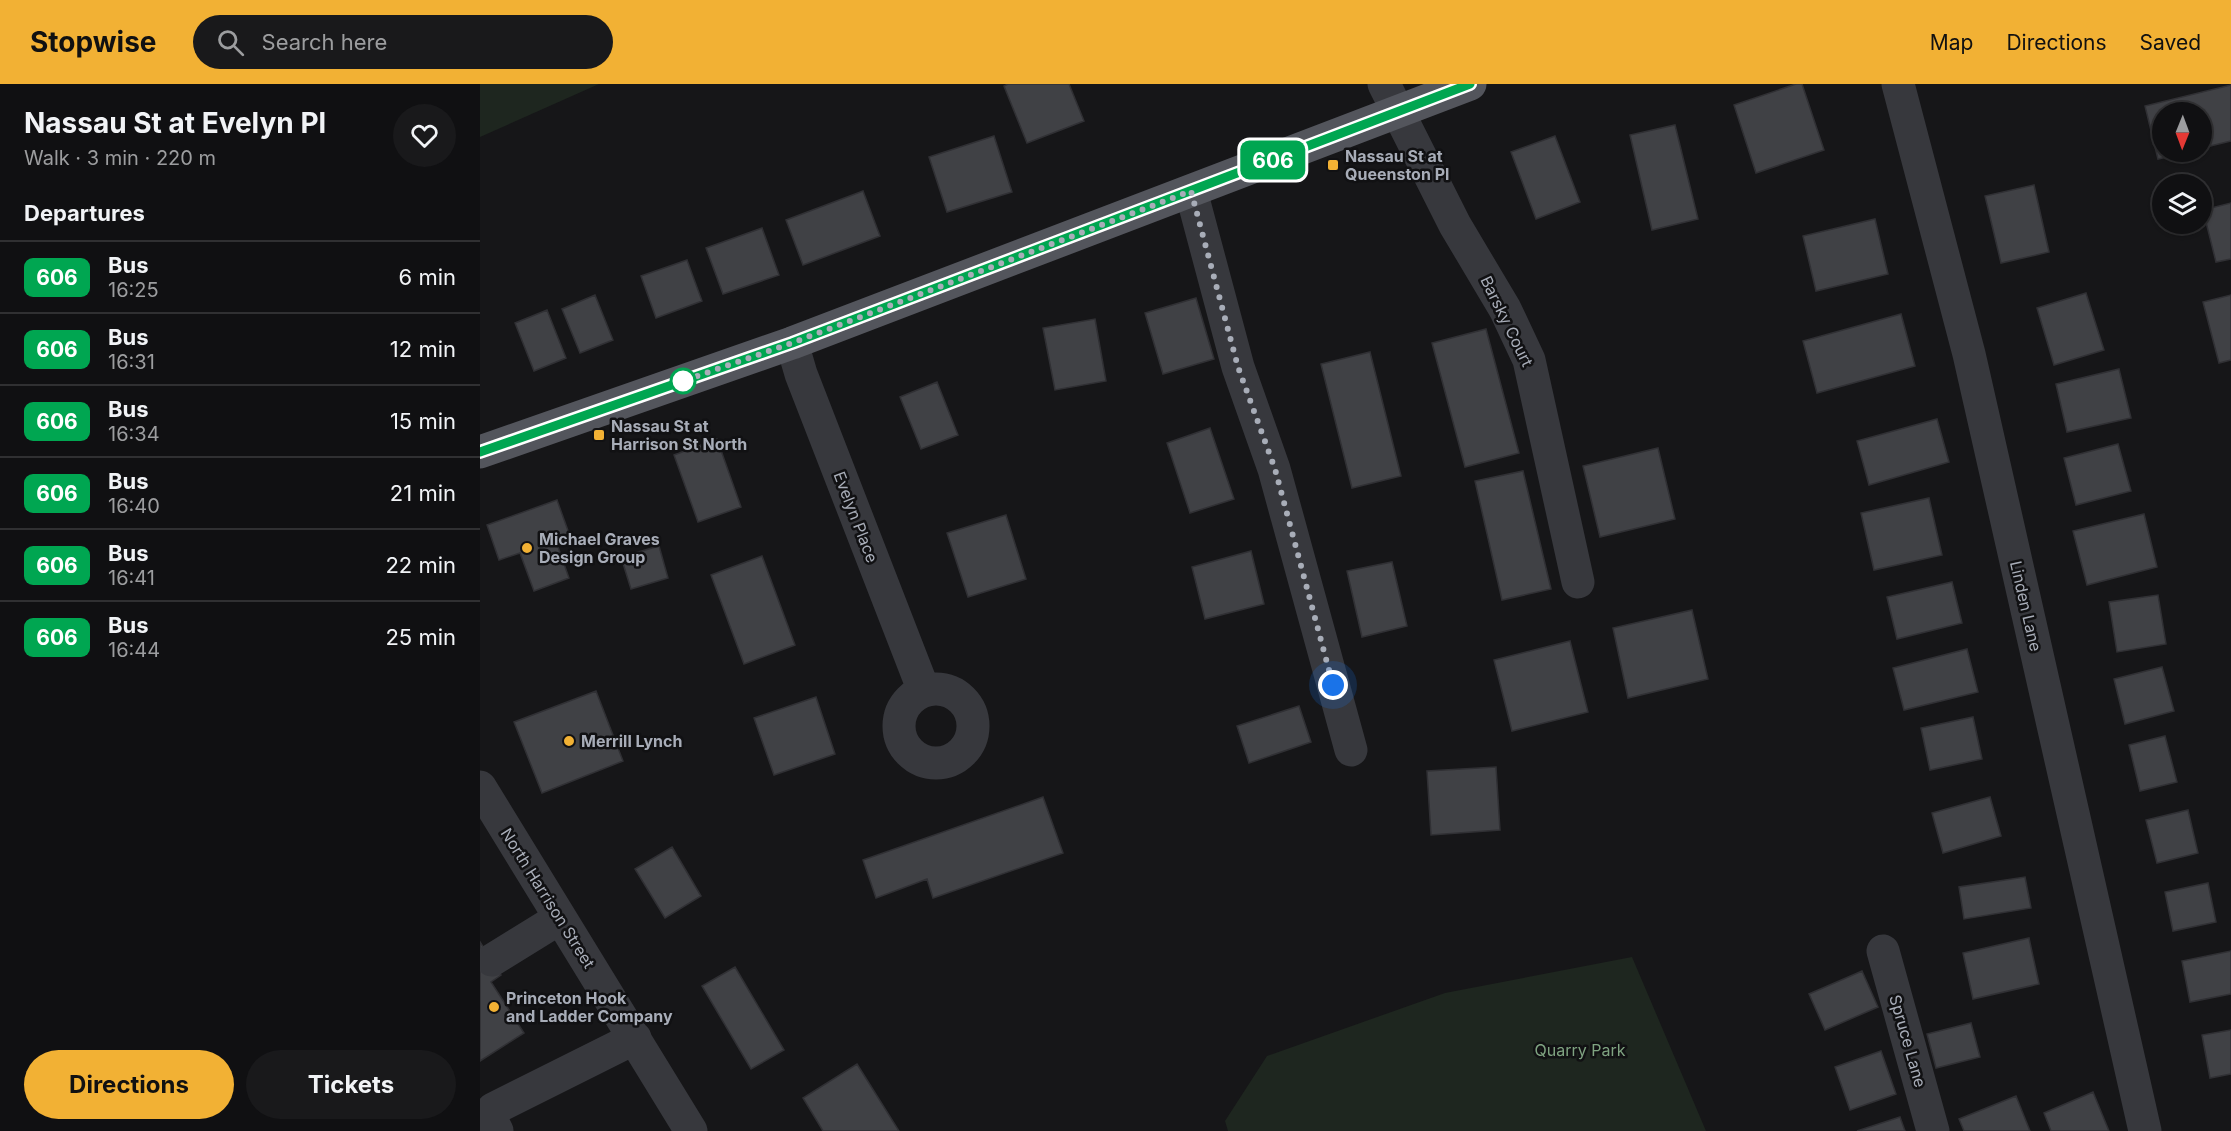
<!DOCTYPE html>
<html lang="en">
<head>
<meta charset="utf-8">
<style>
	:root { --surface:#101012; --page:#19191b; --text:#f1f3f6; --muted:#9c9d9f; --line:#303032; --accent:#f2b134 }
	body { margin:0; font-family:Inter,sans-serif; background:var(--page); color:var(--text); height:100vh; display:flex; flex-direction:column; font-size:22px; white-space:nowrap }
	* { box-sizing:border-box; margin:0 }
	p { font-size:20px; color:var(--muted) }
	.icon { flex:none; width:33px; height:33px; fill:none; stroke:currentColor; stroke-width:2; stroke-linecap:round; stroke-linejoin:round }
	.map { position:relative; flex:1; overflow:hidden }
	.drawer { display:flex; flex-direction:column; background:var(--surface); width:480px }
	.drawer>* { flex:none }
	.badge { padding:0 12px; border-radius:9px; font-size:21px; line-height:39px }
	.needle { width:39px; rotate:181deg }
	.controls { position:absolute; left:1672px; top:18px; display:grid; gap:12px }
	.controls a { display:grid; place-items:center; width:60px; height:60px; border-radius:50%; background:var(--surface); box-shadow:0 2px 4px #0004,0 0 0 2px var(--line); font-size:30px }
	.you { position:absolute; width:30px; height:30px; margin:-15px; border:4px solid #fff; border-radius:50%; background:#1a73e8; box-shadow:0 0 0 9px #1a73e833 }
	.map>.badge { position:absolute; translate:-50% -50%; box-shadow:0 0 0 3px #fff }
	h2 { padding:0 24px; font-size:22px; line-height:54px }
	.round { display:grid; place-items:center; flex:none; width:63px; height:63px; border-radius:32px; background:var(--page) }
	.headline { display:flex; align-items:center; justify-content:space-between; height:102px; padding:0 24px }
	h1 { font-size:28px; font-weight:700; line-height:45px }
	.cta { display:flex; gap:12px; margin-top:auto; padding:12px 24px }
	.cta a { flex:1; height:69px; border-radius:36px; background:var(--accent); color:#111; font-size:24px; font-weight:700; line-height:69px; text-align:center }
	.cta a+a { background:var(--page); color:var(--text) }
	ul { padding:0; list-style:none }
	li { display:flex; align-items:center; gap:18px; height:72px; padding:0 24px; border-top:2px solid var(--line) }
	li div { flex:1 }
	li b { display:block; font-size:22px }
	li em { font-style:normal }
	li .badge { min-width:66px; font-weight:700; text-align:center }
	header { display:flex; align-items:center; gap:36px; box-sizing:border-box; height:84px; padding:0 30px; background:var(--accent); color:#111 }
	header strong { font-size:28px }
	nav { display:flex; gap:33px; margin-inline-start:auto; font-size:21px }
	.search { width:420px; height:54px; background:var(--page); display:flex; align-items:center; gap:15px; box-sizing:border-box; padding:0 21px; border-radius:33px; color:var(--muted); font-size:22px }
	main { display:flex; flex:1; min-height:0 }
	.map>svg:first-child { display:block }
	.green { fill:#1e261f }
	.building { fill:#404145; stroke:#303034; stroke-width:1.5 }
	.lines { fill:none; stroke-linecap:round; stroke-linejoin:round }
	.minor { stroke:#37383d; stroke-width:33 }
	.major { stroke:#53555c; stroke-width:33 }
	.line-casing { stroke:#fff; stroke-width:14 }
	.line { stroke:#00a651; stroke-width:9 }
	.walk { stroke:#a8adb8; stroke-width:6; stroke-dasharray:0 10.8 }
	.poi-dot { fill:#f2b134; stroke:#111113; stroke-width:2 }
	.stop-dot { fill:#fff; stroke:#00a651; stroke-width:3 }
	.labels { text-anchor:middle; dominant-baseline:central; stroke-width:5; stroke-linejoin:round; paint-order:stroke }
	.poi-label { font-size:16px; font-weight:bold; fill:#a8adb8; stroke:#111113; text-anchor:start }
	.street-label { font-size:16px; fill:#a8adb8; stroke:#111113 }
	.park-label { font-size:16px; fill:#7fa381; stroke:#111113 }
</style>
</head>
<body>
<header>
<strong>Stopwise</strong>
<div class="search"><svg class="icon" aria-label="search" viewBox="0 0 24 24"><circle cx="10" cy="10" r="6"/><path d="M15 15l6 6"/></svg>Search here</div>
<nav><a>Map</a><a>Directions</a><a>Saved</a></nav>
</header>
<main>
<section class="drawer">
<div class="headline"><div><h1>Nassau St at Evelyn Pl</h1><p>Walk · 3 min · 220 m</p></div><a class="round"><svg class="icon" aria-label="heart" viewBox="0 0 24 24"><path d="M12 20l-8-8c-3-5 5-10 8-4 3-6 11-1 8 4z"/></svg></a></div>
<h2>Departures</h2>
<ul>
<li><span class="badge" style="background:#00a651;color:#fff">606</span><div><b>Bus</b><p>16:25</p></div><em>6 min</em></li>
<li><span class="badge" style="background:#00a651;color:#fff">606</span><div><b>Bus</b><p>16:31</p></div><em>12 min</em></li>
<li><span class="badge" style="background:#00a651;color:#fff">606</span><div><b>Bus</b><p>16:34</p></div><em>15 min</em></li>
<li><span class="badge" style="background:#00a651;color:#fff">606</span><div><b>Bus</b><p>16:40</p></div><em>21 min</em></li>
<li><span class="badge" style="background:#00a651;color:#fff">606</span><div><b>Bus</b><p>16:41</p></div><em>22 min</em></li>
<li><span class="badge" style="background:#00a651;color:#fff">606</span><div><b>Bus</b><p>16:44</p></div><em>25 min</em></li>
</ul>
<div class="cta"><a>Directions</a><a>Tickets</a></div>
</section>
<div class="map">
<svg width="1751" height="1047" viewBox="0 0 1751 1047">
	<rect width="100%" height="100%" fill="#161618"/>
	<!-- green -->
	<path class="green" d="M0,0H119L0,53Z
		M1152,873L1226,1047H748L745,1037L787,972L965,909Z"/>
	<!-- building -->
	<path class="building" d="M528,0H589L604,37L547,59L524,2Z
		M1316,0H1322L1344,66L1276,89L1254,21Z
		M1751,1V57L1722,64V28H1683V68H1708L1678,75L1665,22Z
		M1195,41L1218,135L1172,146L1150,51Z
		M514,52L532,108L467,128L449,73Z
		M1075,52L1100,118L1056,135L1031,68Z
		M1554,101L1569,168L1521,179L1505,112Z
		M383,107L400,152L323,181L306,136Z
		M1751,119V175L1736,178L1723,126Z
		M1395,135L1408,190L1336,207L1323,152Z
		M282,144L299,191L243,210L226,164Z
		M207,176L222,217L176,234L161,192Z
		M1606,209L1624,266L1574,281L1557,224Z
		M115,211L133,256L100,269L82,225Z
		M1751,211V276L1739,279L1723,218Z
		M716,214L734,275L683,290L665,229Z
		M67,226L86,274L54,287L35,239Z
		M1421,230L1435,282L1337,309L1323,257Z
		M615,235L626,297L575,306L563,244Z
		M1006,245L1039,369L985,383L952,259Z
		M890,268L921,392L872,404L841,280Z
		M1639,285L1651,334L1587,348L1576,300Z
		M457,298L478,351L441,365L420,313Z
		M1457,335L1469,378L1389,401L1377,357Z
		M730,344L754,415L710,429L687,359Z
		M237,355L261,423L218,438L194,371Z
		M1638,360L1651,407L1596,421L1584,374Z
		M1178,364L1195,435L1120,453L1103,382Z
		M1043,387L1071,505L1022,516L995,397Z
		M1449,414L1462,471L1394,486L1381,429Z
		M77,416L91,455L77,460L89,494L54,507L40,469L19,476L7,441Z
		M1664,430L1677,483L1607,501L1593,447Z
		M526,431L546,495L488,513L467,449Z
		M179,462L188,494L151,505L141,473Z
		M771,467L784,520L725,535L712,483Z
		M282,472L315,561L264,580L231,491Z
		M912,478L927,542L882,553L867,487Z
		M1472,498L1482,539L1417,555L1407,513Z
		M1678,511L1686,560L1637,568L1629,518Z
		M1212,526L1228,595L1148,614L1133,544Z
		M1090,557L1108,628L1032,647L1014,576Z
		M1487,565L1498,608L1424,626L1413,584Z
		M1682,583L1694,627L1645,640L1634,595Z
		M116,607L143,677L62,709L34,638Z
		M336,613L355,670L294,691L274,634Z
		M819,622L831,658L769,679L757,642Z
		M1493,633L1502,675L1450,686L1441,644Z
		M1685,652L1697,698L1660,707L1649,661Z
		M1016,683L1020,746L951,751L947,687Z
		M563,713L583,769L453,814L447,795L396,814L383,776Z
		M1510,713L1521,752L1463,769L1452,729Z
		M1708,726L1718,769L1677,779L1666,736Z
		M192,763L221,812L185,834L155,785Z
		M1545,793L1551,824L1484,835L1479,803Z
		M1728,799L1736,838L1693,847L1685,808Z
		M1549,854L1559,900L1493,915L1483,869Z
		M0,858L21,891L11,898L44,949L0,977Z
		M1751,867V910L1710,918L1702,877Z
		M255,883L304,966L271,985L222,902Z
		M1382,887L1398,923L1345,946L1329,910Z
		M1491,939L1500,973L1456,984L1447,950Z
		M1751,946V990L1730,994L1722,951Z
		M1401,967L1416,1010L1370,1026L1355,983Z
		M377,980L419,1047H343L323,1014Z
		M1613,1008L1629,1047H1571L1564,1029Z
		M1536,1012L1550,1047H1484L1479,1035Z
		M1420,1033L1425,1047H1377Z"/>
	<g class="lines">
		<!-- minor -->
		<path class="minor" d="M904,0L975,141L1025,225L1049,276L1098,498
			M1418,0L1489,270L1665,1047
			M711,107L758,283L794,385L871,666
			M312,259L321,290L444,607
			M419 642a37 37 0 1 1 74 0a37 37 0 1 1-74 0Z
			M0,703L211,1047
			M1403,867L1453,1047
			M12,876L80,834
			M17,1047L11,1035L13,1025L155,954"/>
		<!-- major -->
		<path class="major" d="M0,368L312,259L990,0"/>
	</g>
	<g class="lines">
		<defs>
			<path id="line" d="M0,368L312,259L990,0"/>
		</defs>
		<!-- line casing -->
		<use href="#line" class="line-casing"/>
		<!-- line -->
		<use href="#line" class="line"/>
		<!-- walk -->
		<path class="walk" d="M203,297L200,298L312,259L711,107L758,283L795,385L853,601"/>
	</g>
	<!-- markers -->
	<g class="poi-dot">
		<rect x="847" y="75" width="12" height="12" rx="3"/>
		<rect x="113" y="345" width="12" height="12" rx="3"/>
		<circle cx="47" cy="464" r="6"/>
		<circle cx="89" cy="657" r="6"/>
		<circle cx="14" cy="923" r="6"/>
	</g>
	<circle class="stop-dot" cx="203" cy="297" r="12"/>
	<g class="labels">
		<!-- poi labels -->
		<g class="poi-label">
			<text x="865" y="72">Nassau St at<tspan x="865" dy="18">Queenston Pl</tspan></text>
			<text x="131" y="342">Nassau St at<tspan x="131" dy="18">Harrison St North</tspan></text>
			<text x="59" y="455">Michael Graves<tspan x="59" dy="18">Design Group</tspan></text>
			<text x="101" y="657">Merrill Lynch</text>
			<text x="26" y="914">Princeton Hook<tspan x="26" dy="18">and Ladder Company</tspan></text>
		</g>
		<!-- street labels -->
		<g class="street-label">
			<text transform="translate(1027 237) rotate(64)">Barsky Court</text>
			<text transform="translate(376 433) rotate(69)">Evelyn Place</text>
			<text transform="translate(1546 522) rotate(77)">Linden Lane</text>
			<text transform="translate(68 814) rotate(58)">North Harrison Street</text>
			<text transform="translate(1428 957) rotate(74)">Spruce Lane</text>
		</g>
		<!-- park labels -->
		<g class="park-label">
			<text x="1100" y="966">Quarry Park</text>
		</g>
	</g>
</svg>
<div class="controls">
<a><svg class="needle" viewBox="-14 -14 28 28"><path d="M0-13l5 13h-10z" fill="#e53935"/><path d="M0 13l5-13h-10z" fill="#9c9d9f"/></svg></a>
<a><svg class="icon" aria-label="layers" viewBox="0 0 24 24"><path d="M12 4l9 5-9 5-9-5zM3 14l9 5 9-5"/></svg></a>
</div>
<div class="you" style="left:853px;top:601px"></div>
<b class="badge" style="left:793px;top:76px;background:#00a651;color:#fff">606</b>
</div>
</main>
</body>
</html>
